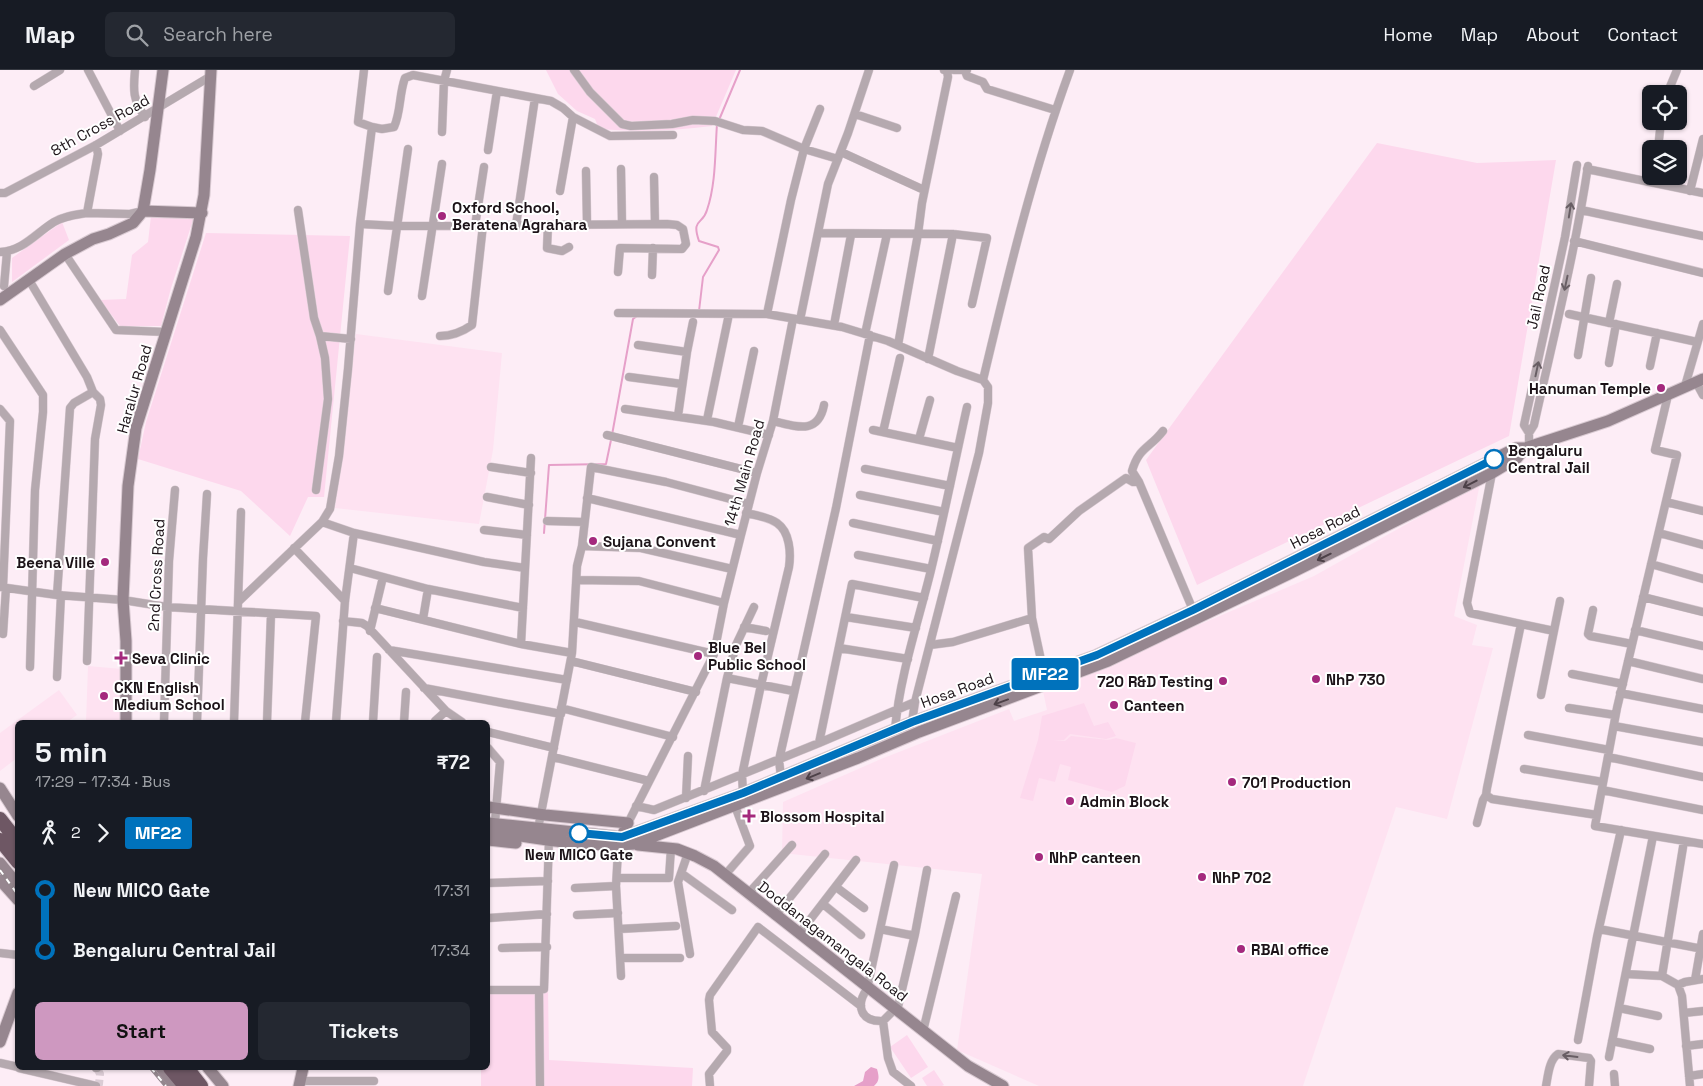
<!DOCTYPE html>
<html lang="en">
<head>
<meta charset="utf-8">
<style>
	:root { --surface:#171b24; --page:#242831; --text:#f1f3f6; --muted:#9ea1a6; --line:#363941; --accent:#ce98c0 }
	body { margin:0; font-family:"Space Grotesk",sans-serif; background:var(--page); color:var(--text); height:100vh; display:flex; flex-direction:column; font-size:19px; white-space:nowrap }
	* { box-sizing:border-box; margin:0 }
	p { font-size:16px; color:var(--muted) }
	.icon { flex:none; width:28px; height:28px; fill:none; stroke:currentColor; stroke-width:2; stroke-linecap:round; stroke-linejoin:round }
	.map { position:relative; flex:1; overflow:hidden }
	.details { position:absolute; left:15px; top:650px; width:475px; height:350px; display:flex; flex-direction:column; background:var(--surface); border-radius:8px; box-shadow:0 1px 4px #0004 }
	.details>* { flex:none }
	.badge { padding:0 10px; border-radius:4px; font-size:18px; line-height:32px }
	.controls { position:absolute; left:1642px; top:15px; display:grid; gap:10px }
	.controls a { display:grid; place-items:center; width:45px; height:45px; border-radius:8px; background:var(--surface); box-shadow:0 1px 4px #0004; font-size:25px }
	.map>.badge { position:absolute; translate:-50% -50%; box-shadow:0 0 0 2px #fff }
	.legs { display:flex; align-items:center; gap:8px; height:55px; padding:0 20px; font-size:16px }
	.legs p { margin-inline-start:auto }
	.overview { display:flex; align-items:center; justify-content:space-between; height:85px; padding:0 20px }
	h1 { font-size:28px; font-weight:600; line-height:38px }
	.primary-button { display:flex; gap:10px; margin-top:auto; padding:10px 20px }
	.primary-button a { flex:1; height:58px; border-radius:8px; background:var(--accent); color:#111; font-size:20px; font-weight:600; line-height:58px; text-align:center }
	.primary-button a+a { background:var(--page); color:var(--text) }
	ul { padding:0 20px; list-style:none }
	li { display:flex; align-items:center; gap:18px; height:60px; font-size:19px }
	li i { display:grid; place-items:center; width:8px; height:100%; margin:0 6px; background:currentColor }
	li i::after { content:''; width:12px; height:12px; margin:-6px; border:4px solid; border-radius:50%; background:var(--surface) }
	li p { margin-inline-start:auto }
	li:first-child i { background:linear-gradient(#0000 50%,currentColor 0) }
	li:last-child i { background:linear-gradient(currentColor 50%,#0000 0) }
	header { display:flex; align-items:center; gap:30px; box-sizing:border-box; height:70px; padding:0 25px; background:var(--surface); border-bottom:1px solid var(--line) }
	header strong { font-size:24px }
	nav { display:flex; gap:28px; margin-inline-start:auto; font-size:18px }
	.search { width:350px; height:45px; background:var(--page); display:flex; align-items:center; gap:12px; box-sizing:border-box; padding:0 18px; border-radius:8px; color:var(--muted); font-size:19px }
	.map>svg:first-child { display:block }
	.built { fill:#fee2f1 }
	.green { fill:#fdd8ed }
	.water { fill:#e6a0c9 }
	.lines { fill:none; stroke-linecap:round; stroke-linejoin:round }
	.stream { stroke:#e6a0c9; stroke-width:2 }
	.street-tunnel { stroke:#dbccd5; stroke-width:8; stroke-dasharray:8 4; stroke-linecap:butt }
	.street-casing { stroke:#d9cad2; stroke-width:9 }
	.secondary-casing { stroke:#d9cad2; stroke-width:13 }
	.highway-casing { stroke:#d9cad2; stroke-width:16 }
	.street { stroke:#b5a9af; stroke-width:8 }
	.secondary { stroke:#96868f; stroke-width:11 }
	.highway { stroke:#6e5764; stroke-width:14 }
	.rail-casing { stroke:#93868d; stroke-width:4 }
	.rail { stroke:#fff; stroke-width:2; stroke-dasharray:5.5; stroke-linecap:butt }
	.oneway { stroke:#685e64 }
	.oneway2 { stroke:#4d4148 }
	.line-1-casing { stroke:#fff; stroke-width:11 }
	.line-1 { stroke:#0072bc; stroke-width:8 }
	.poi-dot { fill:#a4297d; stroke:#fff; stroke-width:2 }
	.stop-1-dot { fill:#fff; stroke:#0072bc; stroke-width:2.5 }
	.labels { text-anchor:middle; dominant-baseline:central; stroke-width:4; stroke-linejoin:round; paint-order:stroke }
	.street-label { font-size:15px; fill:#1c1318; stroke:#fff }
	.poi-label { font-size:15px; font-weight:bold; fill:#1c1318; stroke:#fff; text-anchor:start }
	.stop-label { font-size:15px; font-weight:bold; fill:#1c1318; stroke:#fff; text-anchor:start }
</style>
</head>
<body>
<header>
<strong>Map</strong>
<div class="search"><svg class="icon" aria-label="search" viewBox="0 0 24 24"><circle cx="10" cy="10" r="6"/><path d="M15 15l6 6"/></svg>Search here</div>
<nav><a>Home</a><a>Map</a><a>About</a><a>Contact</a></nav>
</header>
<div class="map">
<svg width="1703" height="1016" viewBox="0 0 1703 1016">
	<rect width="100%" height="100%" fill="#fdedf6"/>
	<!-- built -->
	<path class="built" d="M356,264L502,283L493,380L479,454L335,438Z
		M1480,413L1454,546L1477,555L1472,575L1493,578L1447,749L1396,737L1303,1016H1039L957,980L982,804L782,783L783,732L881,689L1009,639L1014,651L1047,640L1043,621L1314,506Z
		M88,596L122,599V652H86Z
		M59,620L77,645L67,652H18L17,688L0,701V663Z"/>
	<!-- green -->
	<path class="green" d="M546,0H736L712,56C673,61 639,62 599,59L595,49L577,41L558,24Z
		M1377,73L1477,93L1556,90L1509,366L1197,515L1146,390Z
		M151,146L194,147L171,218L161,256H120L100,230L126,229L132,185L148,172Z
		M62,152L69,170L12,212V188Z
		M206,163L350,166L324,427H308L290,466L241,421L138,389L146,352Z
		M1084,633L1094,656L1108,652L1116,666L1106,669L1070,664L1064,670H1053L1065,671L1071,666L1108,670L1116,668L1136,673L1125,716L1112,722L1068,710L1071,697L1060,694L1055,712L1039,708L1033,731L1020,728L1038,670L1042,646Z
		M488,917L548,918L549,990L693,998L692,1016H481V998H488Z
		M907,965L928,997L911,1008L890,977Z
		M934,1000L944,1015L942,1016H927L922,1008Z"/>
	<!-- water -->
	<path class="water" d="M871,997L877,999C879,1006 880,1011 874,1016H854L863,1011L865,1002Z"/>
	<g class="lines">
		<!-- stream -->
		<path class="stream" d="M719,50L740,0
			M699,241L703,207L719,180L718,177L699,171C691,148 703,155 707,140C716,114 715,82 717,54
			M612,365L633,249L637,246
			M544,463L549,395L606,394L611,370"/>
		<!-- street-tunnel -->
		<path class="street-tunnel" d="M96,1016L99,1014L100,1004L97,998"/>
		<defs>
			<path id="street" d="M88,0L120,61
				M135,0C133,21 133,30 145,47
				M364,0L358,52L372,57
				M574,0L590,22L622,54L631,56L672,54L693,50L715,51L743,60L762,61L804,79L838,89
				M954,0H967
				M965,1L967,6L983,12L987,19L1055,40
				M34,16L60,0
				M1667,24L1677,0
				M855,44L897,58
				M573,47L610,66L673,65
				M442,62L444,11L447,0
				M96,75L98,84L87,143L130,144L143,141
				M1658,79L1661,51
				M488,80L497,21
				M841,82L924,120
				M621,99L622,154
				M1587,99L1703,123
				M586,101L587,154
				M654,107L655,154
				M1690,121L1703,69
				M0,123H5L96,75L211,6
				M298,140L314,248L320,266L325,288L328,329L316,420
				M1581,140L1703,166
				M360,154L398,156L667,154L677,155L683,159L686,174L682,179L620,178L618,202
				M516,155L535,28
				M548,155L547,178L562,181L569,177
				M475,156L484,97
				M818,163L953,164L987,168L972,234
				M1574,171L1703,203
				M0,182C23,181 36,163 54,152C64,146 75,145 87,143
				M65,184L116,260L166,262
				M652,205L653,178
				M29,210L87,307L93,322L100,329L101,335L95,369L87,591
				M4,216L7,182
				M388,221L408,79
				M422,226L442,94
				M618,243L767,244L842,257L888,271L957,301L983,310L988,317V333L979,383L915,632L912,652
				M767,244L791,130L804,79L820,39
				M1569,244L1697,272
				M800,250L828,114L848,63L869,0
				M1609,253L1617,214
				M834,255L851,165
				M0,260L43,325V342L35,420L30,597
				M865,264L887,164
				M320,266L351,269
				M440,266C452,266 462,262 472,255L483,155
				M638,275L687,282
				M898,275L918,164L922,133L948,7L947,1L944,0
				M1578,285L1591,208
				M928,289L953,164
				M1609,293L1616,254
				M1650,296L1657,263
				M629,307L682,314
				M983,310C1008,205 1033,101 1070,0
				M1696,312L1703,325
				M1685,316L1703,254
				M1668,325L1655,380L1677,385L1617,638L1595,756L1703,774
				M0,339L10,351L3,517
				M625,339L714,352L769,365
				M678,346L687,282L693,252
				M707,350L729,244
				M773,351C795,356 818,366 824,335
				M738,357L754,281
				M873,360L958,378
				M883,362L900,288
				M1529,363L1524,355L1565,167L1577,95
				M607,365L757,403
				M919,369L930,330
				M1529,377V363L1534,355C1553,269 1575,183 1588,96
				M491,397L531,403
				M865,399L950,416
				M1492,403L1467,533L1470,543L1554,561
				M1139,412L1132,401C1139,377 1149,379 1163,361
				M860,425L944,442
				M487,427L529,435
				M587,428L741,465
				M1666,432L1703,441
				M547,451L584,452
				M322,452L354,463L484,492L525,498
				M853,453L938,471
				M484,460L527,465
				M1659,463L1703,475
				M582,476L641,478L732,499
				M294,478L345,531
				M858,485L931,499
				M1651,494L1703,509
				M350,498L428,519L523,538
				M577,510L639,511L724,533
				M0,517L57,525L123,530L167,537L316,546L305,652
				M57,525L70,338L74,333L93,322
				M1643,527L1703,542
				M238,532L241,442
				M375,538L521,574L572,583
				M1593,540L1588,564L1590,566L1632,574
				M846,547L916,558
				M1032,548L1044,604
				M423,549L428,519
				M343,551L362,553L367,556L446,641L462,652
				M575,552L714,584
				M1521,554L1487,718L1486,725L1492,729L1597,745
				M744,557L766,561
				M1635,560L1703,576
				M370,561L383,507
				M3,564L6,518
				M521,574L531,388
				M930,575L953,572L1032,548L1028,478L1044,467L1049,469L1079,441L1126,408L1133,412H1139L1193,540
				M839,578L908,589
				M389,580L567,610
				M571,591L696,622
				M1628,591L1703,609
				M1572,604L1623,614
				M57,607L61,525
				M727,608L793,621
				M424,618L561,644
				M1620,623L1703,639
				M1541,625L1560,531
				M561,638L673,667
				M1569,638L1615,645
				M164,652L169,491L175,420
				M197,652L203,488L207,424
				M234,652L238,532L322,452L330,439L339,386L348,299L360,154L372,57L382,59L394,57C401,42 399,24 405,8L413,5L551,31L563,38L573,47L560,121
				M267,652L271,544
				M336,652L345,531L354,463
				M373,652L377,587
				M404,652L406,622
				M435,652V651L446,641
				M1614,656L1703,672
				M895,659C900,605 918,553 931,500C944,446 955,391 967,337
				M488,662L554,678
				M1528,665L1609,680
				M819,673L852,514L924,528
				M488,678L500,692L495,753
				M553,687L649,711
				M1608,687L1703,707
				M1524,699L1603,712
				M781,707L779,690L836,438L870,265
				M1602,720L1703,740
				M704,721L727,608L736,575L754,537
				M743,723L742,705L761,615L789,497C791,483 790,462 777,453C768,447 756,445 746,443
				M686,728L688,686
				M636,736L654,740L819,673L915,632
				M628,753L714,584L724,533L741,465L757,403L773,351L793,249
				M1477,753L1483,730L1486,725
				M538,759L572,583L577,496L582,476L591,397L666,412L749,434
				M618,781L616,816L620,888
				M688,783L678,812L690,884
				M894,795L867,919C855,936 861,952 883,951L895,939
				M681,803L732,840
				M725,805L750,776L735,736
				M617,808H669L671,778
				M488,813L548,811
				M836,817L864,838
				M575,818L616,816
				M748,824L792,775
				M823,834L861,865
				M577,845L618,843
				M775,846L825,784
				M489,848L547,844
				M619,859L676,856
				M880,859L910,865L915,864L927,800
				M1599,859L1703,879
				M799,864L856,790
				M502,878L547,877
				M0,883L18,885
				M1626,904L1662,906L1678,915L1682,926L1690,1016
				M621,906L620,888H680
				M1662,906L1684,771
				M1695,910L1703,864
				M1678,915L1685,912L1703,909
				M488,920H539L544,919L549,769
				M539,920L540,1016
				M1619,938L1658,946
				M897,941L915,864
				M1684,943L1703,941
				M883,951L888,988L893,1002L911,1016
				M923,961L956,826
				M1578,970L1597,867L1621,760
				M1612,971L1650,979
				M1686,976L1703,974
				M1609,987L1653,766
				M0,993L18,997
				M19,998L96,1016
				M96,998H97
				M1614,1004L1615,1016
				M1689,1006L1703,1004
				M300,1011H374
				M710,1016L709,1004L727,981V978L712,962L709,930L710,925L758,857L861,936
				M1546,1016C1548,1006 1549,990 1558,984L1589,988L1591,991L1589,1016"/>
			<path id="secondary" d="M143,141L202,143
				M0,230L65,184L93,169L109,164L133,153L143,141L150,100L163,0
				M126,652V571L123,530L128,416L136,358L196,167L204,125L211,0
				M0,718L18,746
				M488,737L545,745L628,753L620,770
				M488,753L622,767L743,723L912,652L1097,585L1193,540L1516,378H1525L1608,351L1703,309
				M488,761C535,768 586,778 634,774L858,688L919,662L1108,591L1295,501L1492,403L1517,388L1525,378
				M488,770L516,773
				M638,775L677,779L695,786L714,796L968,996L1003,1016
				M0,793L18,815
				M0,810L18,830
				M0,972L18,923
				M161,998L175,1016
				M208,998L223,1016
				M299,1016L303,998"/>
			<path id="highway" d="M0,749L18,772
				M0,770L18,792
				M170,998L185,1016
				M187,998L201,1016"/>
		</defs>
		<!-- street casing -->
		<use href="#street" class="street-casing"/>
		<!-- secondary casing -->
		<use href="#secondary" class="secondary-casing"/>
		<!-- highway casing -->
		<use href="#highway" class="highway-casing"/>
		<!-- street -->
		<use href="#street" class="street"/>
		<!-- secondary -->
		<use href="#secondary" class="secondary"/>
		<!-- highway -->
		<use href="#highway" class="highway"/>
		<defs>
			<path id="rail" d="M0,800L18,825
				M151,998L166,1016"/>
		</defs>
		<!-- rail casing -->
		<use href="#rail" class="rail-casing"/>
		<!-- rail -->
		<use href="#rail" class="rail"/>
	</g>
	<!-- one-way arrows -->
	<defs><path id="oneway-shaft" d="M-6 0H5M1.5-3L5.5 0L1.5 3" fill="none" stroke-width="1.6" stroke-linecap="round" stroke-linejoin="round" transform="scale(1.25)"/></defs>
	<g class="oneway">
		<use href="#oneway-shaft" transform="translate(1570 140) rotate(-81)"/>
		<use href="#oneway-shaft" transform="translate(1566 213) rotate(102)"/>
		<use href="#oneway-shaft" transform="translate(1537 299) rotate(-78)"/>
		<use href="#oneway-shaft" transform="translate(1570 986) rotate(-173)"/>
	</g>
	<g class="oneway2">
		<use href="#oneway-shaft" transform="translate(1470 414) rotate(153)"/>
		<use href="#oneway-shaft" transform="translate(1324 487) rotate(154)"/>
		<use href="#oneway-shaft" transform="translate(1001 632) rotate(160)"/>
		<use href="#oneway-shaft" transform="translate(813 706) rotate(158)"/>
	</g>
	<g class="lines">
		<defs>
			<path id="line-1" d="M579,763L622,767L743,723L912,652L1097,585L1193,540L1494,389"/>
		</defs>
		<!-- line-1 casing -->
		<use href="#line-1" class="line-1-casing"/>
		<!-- line-1 -->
		<use href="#line-1" class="line-1"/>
	</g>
	<!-- markers -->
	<g class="poi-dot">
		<circle cx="442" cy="146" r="5"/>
		<circle cx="1661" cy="318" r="5"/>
		<circle cx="593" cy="471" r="5"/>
		<circle cx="105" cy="492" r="5"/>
		<circle cx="698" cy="586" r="5"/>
		<path d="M118.5 580.5h5v5h5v5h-5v5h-5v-5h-5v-5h5z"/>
		<circle cx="1316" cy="609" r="5"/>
		<circle cx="1223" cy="611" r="5"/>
		<circle cx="104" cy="626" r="5"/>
		<circle cx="1114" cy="635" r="5"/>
		<circle cx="1232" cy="712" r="5"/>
		<circle cx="1070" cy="731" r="5"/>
		<path d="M746.5 738.5h5v5h5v5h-5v5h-5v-5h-5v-5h5z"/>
		<circle cx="1039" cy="787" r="5"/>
		<circle cx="1202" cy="807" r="5"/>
		<circle cx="1241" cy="879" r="5"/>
	</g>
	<g class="stop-1-dot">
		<circle cx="1494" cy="389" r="9"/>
		<circle cx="579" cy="763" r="9"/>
	</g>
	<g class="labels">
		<!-- street labels -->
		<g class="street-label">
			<text transform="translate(100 55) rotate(-29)">8th Cross Road</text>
			<text transform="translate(1538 227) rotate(-78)">Jail Road</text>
			<text transform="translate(134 319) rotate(-74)">Haralur Road</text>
			<text transform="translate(744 403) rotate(-74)">14th Main Road</text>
			<text transform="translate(1325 457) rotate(-27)">Hosa Road</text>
			<text transform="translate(156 505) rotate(-87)">2nd Cross Road</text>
			<text transform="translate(957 620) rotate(-20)">Hosa Road</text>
			<text transform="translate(833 871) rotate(38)">Doddanagamangala Road</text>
		</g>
		<!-- poi labels -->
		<g class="poi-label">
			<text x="452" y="137">Oxford School,<tspan x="452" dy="17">Beratena Agrahara</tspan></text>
			<text x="1651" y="318" text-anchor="end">Hanuman Temple</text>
			<text x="603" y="471">Sujana Convent</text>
			<text x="95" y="492" text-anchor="end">Beena Ville</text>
			<text x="708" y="577">Blue Bel<tspan x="708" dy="17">Public School</tspan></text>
			<text x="132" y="588">Seva Clinic</text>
			<text x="1326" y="609">NhP 730</text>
			<text x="1213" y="611" text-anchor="end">720 R&amp;D Testing</text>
			<text x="114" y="617">CKN English<tspan x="114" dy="17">Medium School</tspan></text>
			<text x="1124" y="635">Canteen</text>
			<text x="1242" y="712">701 Production</text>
			<text x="1080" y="731">Admin Block</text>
			<text x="760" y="746">Blossom Hospital</text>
			<text x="1049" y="787">NhP canteen</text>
			<text x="1212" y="807">NhP 702</text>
			<text x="1251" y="879">RBAI office</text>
		</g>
		<!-- stop labels -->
		<g class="stop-label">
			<text x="1508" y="380">Bengaluru<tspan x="1508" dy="17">Central Jail</tspan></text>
			<text x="579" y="784" text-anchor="middle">New MICO Gate</text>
		</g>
	</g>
</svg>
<div class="controls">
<a><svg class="icon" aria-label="locate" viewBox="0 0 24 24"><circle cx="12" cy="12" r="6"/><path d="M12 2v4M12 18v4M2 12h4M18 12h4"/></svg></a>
<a><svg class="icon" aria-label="layers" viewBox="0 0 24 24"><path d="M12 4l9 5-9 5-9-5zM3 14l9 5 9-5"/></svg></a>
</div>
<b class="badge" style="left:1045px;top:604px;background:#0072bc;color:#fff">MF22</b>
<section class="details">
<div class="overview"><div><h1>5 min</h1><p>17:29 – 17:34 · Bus</p></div><b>₹72</b></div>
<div class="legs"><svg class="icon" aria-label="walk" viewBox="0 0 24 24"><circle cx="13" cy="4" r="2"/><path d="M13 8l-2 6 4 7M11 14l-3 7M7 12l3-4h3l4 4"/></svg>2<svg class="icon" aria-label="forward" viewBox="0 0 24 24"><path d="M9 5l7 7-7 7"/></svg><b class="badge" style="background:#0072bc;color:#fff">MF22</b></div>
<ul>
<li><i style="color:#0072bc"></i><b>New MICO Gate</b><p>17:31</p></li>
<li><i style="color:#0072bc"></i><b>Bengaluru Central Jail</b><p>17:34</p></li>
</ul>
<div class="primary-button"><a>Start</a><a>Tickets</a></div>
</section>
</div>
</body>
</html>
